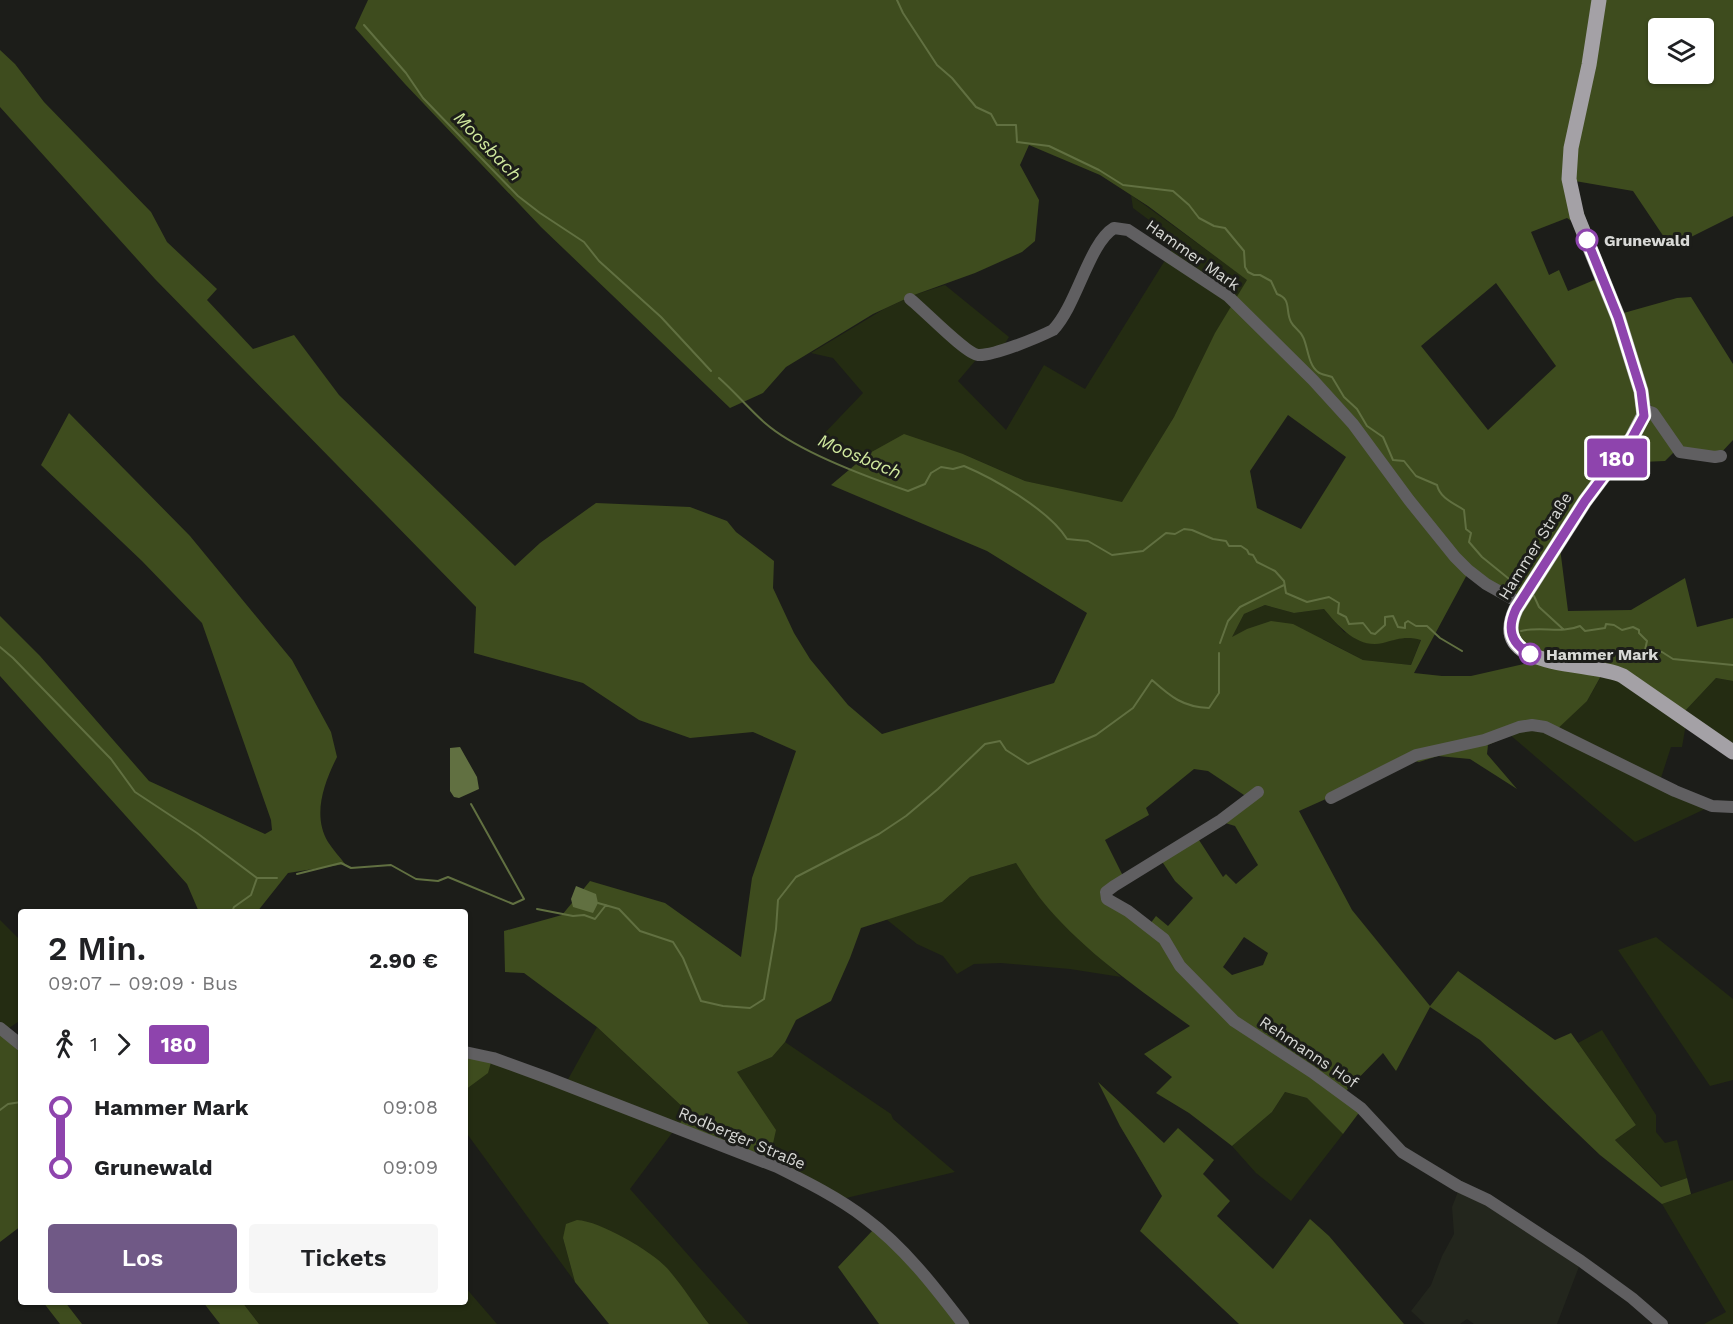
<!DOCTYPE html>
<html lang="de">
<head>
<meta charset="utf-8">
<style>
	:root { --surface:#fff; --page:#f6f6f6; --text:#202124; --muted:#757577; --accent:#705986 }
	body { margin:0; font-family:"Work Sans",sans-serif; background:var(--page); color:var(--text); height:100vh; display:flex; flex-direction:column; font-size:22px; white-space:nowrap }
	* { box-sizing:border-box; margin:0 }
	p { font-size:20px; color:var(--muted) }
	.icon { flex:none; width:33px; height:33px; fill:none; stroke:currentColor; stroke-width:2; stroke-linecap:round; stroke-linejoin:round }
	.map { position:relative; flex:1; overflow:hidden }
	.panel { position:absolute; left:18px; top:909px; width:450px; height:396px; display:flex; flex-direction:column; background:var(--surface); border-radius:6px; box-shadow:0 2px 4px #0004 }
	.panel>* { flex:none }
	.badge { padding:0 12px; border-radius:4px; font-size:21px; line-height:39px }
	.fabs { position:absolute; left:1648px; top:18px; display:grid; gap:12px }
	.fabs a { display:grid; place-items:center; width:66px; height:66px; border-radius:6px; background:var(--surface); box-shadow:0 2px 4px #0004; font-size:30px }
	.map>.badge { position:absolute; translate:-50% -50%; box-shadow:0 0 0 3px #fff }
	.legs { display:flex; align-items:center; gap:9px; height:66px; padding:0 30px; font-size:20px }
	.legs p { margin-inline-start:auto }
	.head { display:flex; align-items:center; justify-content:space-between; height:102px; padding:0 30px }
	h1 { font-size:33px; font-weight:600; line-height:45px }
	.action { display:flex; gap:12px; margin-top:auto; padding:12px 30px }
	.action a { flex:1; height:69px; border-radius:6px; background:var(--accent); color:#fff; font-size:24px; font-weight:600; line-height:69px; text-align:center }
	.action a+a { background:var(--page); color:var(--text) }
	ul { padding:0 30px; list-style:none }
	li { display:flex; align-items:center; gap:21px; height:60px; font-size:22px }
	li i { display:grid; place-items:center; width:9px; height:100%; margin:0 8px; background:currentColor }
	li i::after { content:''; width:15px; height:15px; margin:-8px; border:4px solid; border-radius:50%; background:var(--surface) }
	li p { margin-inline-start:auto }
	li:first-child i { background:linear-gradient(#0000 50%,currentColor 0) }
	li:last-child i { background:linear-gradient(currentColor 50%,#0000 0) }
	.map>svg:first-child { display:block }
	.built { fill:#23261d }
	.green { fill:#242c12 }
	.forest { fill:#3e4c1e; fill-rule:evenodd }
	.water { fill:#617041 }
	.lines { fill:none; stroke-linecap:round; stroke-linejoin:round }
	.stream { stroke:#617041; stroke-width:2 }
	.minor { stroke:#605f61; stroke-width:12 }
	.major { stroke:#a4a1a6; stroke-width:15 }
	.line-1-casing { stroke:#fff; stroke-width:14 }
	.line-1 { stroke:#8e44ad; stroke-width:9 }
	.stop-1-dot { fill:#fff; stroke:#8e44ad; stroke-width:3 }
	.labels { text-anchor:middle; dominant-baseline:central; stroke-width:6; stroke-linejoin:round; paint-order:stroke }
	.stop-label { font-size:16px; font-weight:bold; fill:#d8d9d6; stroke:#1c1d19; text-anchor:start }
	.street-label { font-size:16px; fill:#d8d9d6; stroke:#1c1d19 }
	.water-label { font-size:18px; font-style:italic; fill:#d0e99e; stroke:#1c1d19 }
</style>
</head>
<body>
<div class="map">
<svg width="1733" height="1324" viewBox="0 0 1733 1324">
	<rect width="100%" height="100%" fill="#1c1d19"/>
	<!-- built -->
	<path class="built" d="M1459,1189L1580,1264L1557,1324H1474L1467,1319L1460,1324H1425L1411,1311L1431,1285L1442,1256L1454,1234L1452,1207Z"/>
	<!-- green -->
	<path class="green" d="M1131,195L1248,280L1215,334L1174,417L1122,503L1025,481L963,454H868L855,465L818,440L863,393L833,358L811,353L884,309L914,295L945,285L1009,337L1002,348L981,354L958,381L1006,430L1044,365L1085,389L1177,241L1133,208Z
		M1265,605L1294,613L1324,609L1344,632L1381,643L1405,637L1421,639L1411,665L1363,660L1323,639L1231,638L1244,614Z
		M1603,673L1622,677L1686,724L1682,747H1671L1658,787L1707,808L1635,842L1509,734L1587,701Z
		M1716,678L1733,681V746L1685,711Z
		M1016,863L1048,908L1121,977L1070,969L1001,963L974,964L957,974L943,956L917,944L886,919L942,902L970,877Z
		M0,920L21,941V1020L6,1030L0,1024Z
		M1656,937L1733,999V1080L1710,1086L1618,950Z
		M597,1027L688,1112L678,1126L566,1083Z
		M1602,1030L1656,1115V1132L1665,1143L1677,1140L1687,1178L1662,1187L1615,1140L1636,1125L1578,1043Z
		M785,1042L891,1114L893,1119L955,1172L842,1199L769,1161L737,1072L772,1057Z
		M492,1059L675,1129L630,1189L749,1324H709L666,1267L563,1238L575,1282L465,1131V1090Z
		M1285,1092L1307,1098L1343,1134L1291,1201L1256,1173L1232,1146L1272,1112Z
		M1733,1180V1324H1704L1726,1312L1662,1204Z
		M465,1287L497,1324H259L242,1302H465Z"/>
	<!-- forest -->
	<path class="forest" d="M368,0H1733V216L1679,243L1666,240L1633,191L1575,181V188L1620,314L1677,298L1691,297L1733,364V440L1719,455L1682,451L1648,401L1633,429L1519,599L1470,569L1414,673L1442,676H1471L1533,662L1602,674L1587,701L1553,733L1529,727L1488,745L1487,754L1517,789L1470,759L1438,756L1419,762L1403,759L1364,782L1299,811L1352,910L1430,1006L1458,971L1555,1040L1571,1033L1636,1125L1615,1140L1661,1187L1687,1178L1691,1194L1662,1204L1600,1155L1480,1040L1430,1007L1396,1071L1383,1053L1342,1095L1361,1110L1343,1134L1307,1098L1285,1092L1272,1112L1232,1146L1189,1113L1156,1093L1172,1077L1144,1054L1190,1026C1140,990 1089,955 1048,908C1036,894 1026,878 1016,863L970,877L942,902L861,928L850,958L831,1001L796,1020L785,1042L772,1057L737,1072L776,1130L769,1161L678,1126L688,1112L597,1027L524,973L505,972L504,931L562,915L590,881L665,903L741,957L752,878L796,751L753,732L690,738L639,720L583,683L474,653L476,607L155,279L0,107V50L15,64L44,102L151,212L167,242L217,289L207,300L253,349L294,335L339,395L515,566L540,543L596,503L690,507L727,521L736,532L774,561L773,588L794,633L810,659L848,705L882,734L1054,683L1087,613L987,551L831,485L868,454L904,434L963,454L1025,481L1122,502L1174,417L1215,333L1247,280L1148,206L1100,175L1029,145L1020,165L1039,200L1035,241L1022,252L975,273L914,295L873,314L786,367L763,393L730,408L541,227L405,84L355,28ZM1659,28H1704V74H1659ZM1567,218L1576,224L1599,278L1568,291L1559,270L1549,275L1531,232ZM1496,283L1556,366L1488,430L1421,346ZM1288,415L1346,457L1301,529L1257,508L1250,471ZM1265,605L1294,613L1324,609C1339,627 1358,649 1383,643C1398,639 1406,636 1421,640L1411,665L1363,660L1293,624L1271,621L1247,629L1232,637L1244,614ZM1194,769L1208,771L1247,797L1124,878L1105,840L1149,815L1146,808ZM1222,822L1235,826L1258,865L1236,884L1226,874L1223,877L1197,837ZM1161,860L1175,881L1193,898L1168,926L1156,916L1150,924L1108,895ZM1244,937L1268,953L1263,965L1232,975L1223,967Z
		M69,413L190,536L292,660L331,732L337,757C324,783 312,815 328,842C333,850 340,857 345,864L288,873L257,912H199L187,884L0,676V616L40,656L149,781L265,834L272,830L271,820L202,623L142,561L41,465Z
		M1652,417L1676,450L1665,461L1617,463Z
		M1560,548L1568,611L1631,610L1685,578L1697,627L1733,618V681L1716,678L1685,711L1627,671L1559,657L1527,646L1518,636L1516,622Z
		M0,1033L21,1049V1226L0,1242Z
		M465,1054L492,1059L488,1073L465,1090Z
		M1098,1082L1164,1143L1178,1128L1214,1160L1203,1174L1230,1201L1217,1216L1273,1269L1310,1219L1329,1236L1404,1324H1239L1140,1231L1162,1196L1120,1126Z
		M577,1220C600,1221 651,1251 667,1268C682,1285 695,1306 709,1324H609L575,1282L563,1238L566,1224Z
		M873,1230L938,1286L970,1324H879L838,1267Z
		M43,1302H65L82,1324H60Z
		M203,1302H242L259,1324H220Z"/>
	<!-- water -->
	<path class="water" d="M460,747L477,777L479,789L459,798L454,797L450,791V748Z
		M576,886L596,894L598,903L593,913L573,907L571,899Z"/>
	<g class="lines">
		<!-- stream -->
		<path class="stream" d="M897,0L903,13L937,65L952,78L976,107L991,114L997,125H1016L1017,142L1049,146L1099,170L1123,185L1173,191L1189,205L1199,218L1214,226L1225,228L1244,251L1245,267L1248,272L1254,275H1260L1271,281L1277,294C1292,299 1285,311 1291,322C1294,328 1300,330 1303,337C1308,347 1308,365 1318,372C1321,375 1328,375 1332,377L1344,397L1357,409L1367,426L1383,437L1393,460L1404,461L1416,476L1437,485C1440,498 1453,503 1464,510L1466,529L1471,533L1469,542L1482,557L1519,587
			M364,25L406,73L423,98L518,196L540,213L584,242L599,261L661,317L711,371
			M719,378C735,392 749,409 765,423C798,452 867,477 908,491L925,484L931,473L941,467L953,469L964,466C995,479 1050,511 1067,539L1088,541L1112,555L1143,551L1166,533L1175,534L1184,529L1192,530L1213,539L1226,541L1229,546H1241L1247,550L1249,554L1253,555L1257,562L1275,571L1284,581L1286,593L1307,602L1329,597L1339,603L1338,613L1346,617L1349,624L1363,623L1371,633L1375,634L1385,625V617L1393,616L1398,627L1405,628V623L1408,621L1416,626H1427L1440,638L1462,651
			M1534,596L1539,607L1563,629
			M1521,631C1541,626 1562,634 1580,626L1585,631L1605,628L1606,624L1614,625L1622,630L1633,627L1639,630V633L1647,641L1645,650L1662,652L1673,659L1733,665
			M1220,643L1228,621L1240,607L1284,585
			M0,647L13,658L111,759L135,792L197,833L257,878H277
			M297,874L341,863L351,868L391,865L416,879L438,881L448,877L513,904L524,899L471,804
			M598,903L619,909L640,931L673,942L683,958L701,1001L723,1006L750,1008L764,999L776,929L778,900L796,877L879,834L906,816L938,789L985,744L1000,741L1006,750L1028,764L1096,735L1133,708L1152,680C1171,697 1183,707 1209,708L1219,693V653
			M537,909L573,916L584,915L595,919L606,905
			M232,912L234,907L251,895L257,878
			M0,1110L8,1104L21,1102"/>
		<!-- minor -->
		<path class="minor" d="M910,299C923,309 966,354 978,355C994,356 1039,337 1053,330C1077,305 1089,243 1114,228L1128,230L1228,296L1313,380L1353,424L1409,500L1455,557L1468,570L1486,584L1520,603
			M1644,410L1653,413L1680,452L1715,457L1721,456
			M1258,792L1221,820L1114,886L1106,892L1107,899L1128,911L1164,939L1180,966L1234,1021L1312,1072L1361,1108L1402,1152L1458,1186L1488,1200L1581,1261L1632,1298L1662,1324
			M1331,798L1416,755L1484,740L1519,727L1532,725L1545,727L1675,791L1712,806L1733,807
			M0,1028L21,1045
			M465,1052L493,1058L548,1078L777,1167C807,1182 839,1198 865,1218C904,1247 934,1286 963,1324"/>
		<!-- major -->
		<path class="major" d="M1599,0L1589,65L1571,148L1569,179L1577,216L1618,317L1641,391L1644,415L1632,438L1585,501L1516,609C1487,672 1592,660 1623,676L1733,752"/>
	</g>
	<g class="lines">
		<defs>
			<path id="line-1" d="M1530,654C1510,643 1507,628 1516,609L1585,501L1632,438L1644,416L1641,391L1618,317L1587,240"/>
		</defs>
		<!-- line-1 casing -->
		<use href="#line-1" class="line-1-casing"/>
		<!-- line-1 -->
		<use href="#line-1" class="line-1"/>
	</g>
	<!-- markers -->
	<g class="stop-1-dot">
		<circle cx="1587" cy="240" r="10"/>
		<circle cx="1530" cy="654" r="10"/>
	</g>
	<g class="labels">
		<!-- stop labels -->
		<g class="stop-label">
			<text x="1604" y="240">Grunewald</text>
			<text x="1546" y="654">Hammer Mark</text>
		</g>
		<!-- street labels -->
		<g class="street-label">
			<text transform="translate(1193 255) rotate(35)">Hammer Mark</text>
			<text transform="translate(1535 546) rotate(-58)">Hammer Straße</text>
			<text transform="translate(1309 1052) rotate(34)">Rehmanns Hof</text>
			<text transform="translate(742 1138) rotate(23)">Rodberger Straße</text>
		</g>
		<!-- water labels -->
		<g class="water-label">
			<text transform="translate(488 146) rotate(46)">Moosbach</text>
			<text transform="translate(860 456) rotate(23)">Moosbach</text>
		</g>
	</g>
</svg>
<div class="fabs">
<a><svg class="icon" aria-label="layers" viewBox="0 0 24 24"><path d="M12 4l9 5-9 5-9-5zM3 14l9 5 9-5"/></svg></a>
</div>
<b class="badge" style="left:1617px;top:458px;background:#8e44ad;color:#fff">180</b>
<section class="panel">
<div class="head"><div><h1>2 Min.</h1><p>09:07 – 09:09 · Bus</p></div><b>2.90 €</b></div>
<div class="legs"><svg class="icon" aria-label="walk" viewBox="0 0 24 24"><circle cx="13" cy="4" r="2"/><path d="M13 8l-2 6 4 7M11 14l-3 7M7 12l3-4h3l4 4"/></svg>1<svg class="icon" aria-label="forward" viewBox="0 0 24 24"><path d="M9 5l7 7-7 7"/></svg><b class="badge" style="background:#8e44ad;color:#fff">180</b></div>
<ul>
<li><i style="color:#8e44ad"></i><b>Hammer Mark</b><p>09:08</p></li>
<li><i style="color:#8e44ad"></i><b>Grunewald</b><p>09:09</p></li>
</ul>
<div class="action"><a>Los</a><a>Tickets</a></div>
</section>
</div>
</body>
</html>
